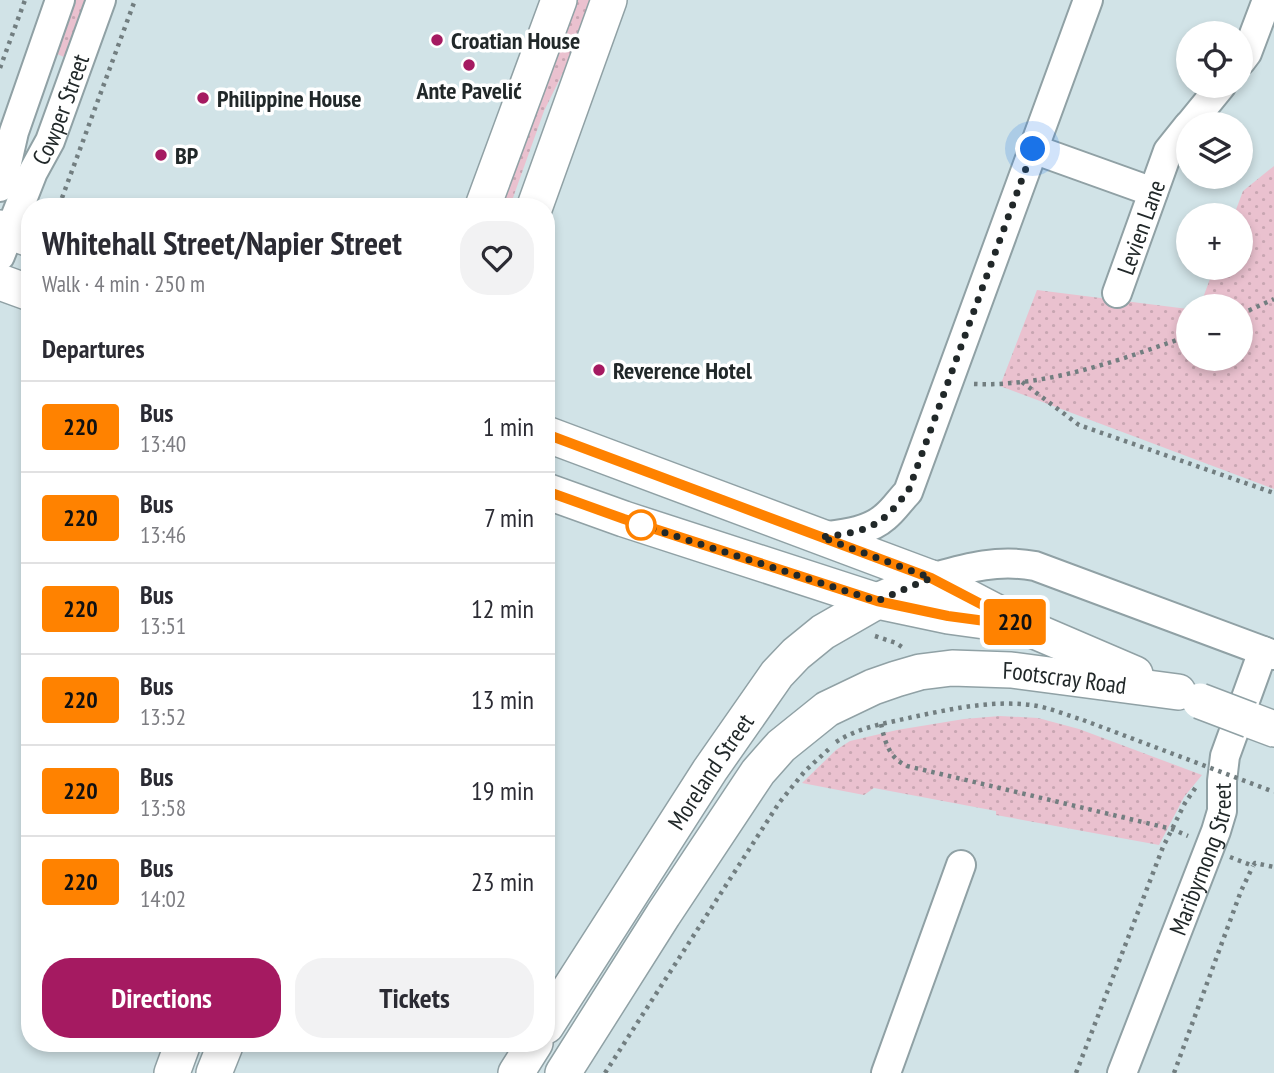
<!DOCTYPE html>
<html lang="en">
<head>
<meta charset="utf-8">
<style>
	:root { --surface:#fff; --page:#f2f2f3; --text:#2b2b33; --muted:#7c7c81; --line:#e1e1e2; --accent:#a51a61 }
	body { margin:0; font-family:"PT Sans Narrow",sans-serif; background:var(--page); color:var(--text); height:100vh; display:flex; flex-direction:column; font-size:26px; white-space:nowrap }
	* { box-sizing:border-box; margin:0 }
	p { font-size:23px; color:var(--muted) }
	.icon { flex:none; width:38px; height:38px; fill:none; stroke:currentColor; stroke-width:2; stroke-linecap:round; stroke-linejoin:round }
	.map { position:relative; flex:1; overflow:hidden }
	.panel { position:absolute; left:21px; top:198px; width:534px; height:854px; display:flex; flex-direction:column; background:var(--surface); border-radius:28px; box-shadow:0 4px 10px #0003 }
	.panel>* { flex:none }
	.badge { padding:0 14px; border-radius:5px; font-size:24px; line-height:46px }
	.tools { position:absolute; left:1176px; top:21px; display:grid; gap:14px }
	.tools a { display:grid; place-items:center; width:77px; height:77px; border-radius:50%; background:var(--surface); box-shadow:0 4px 10px #0003; font-size:35px }
	.you { position:absolute; width:35px; height:35px; margin:-18px; border:5px solid #fff; border-radius:50%; background:#1a73e8; box-shadow:0 0 0 10px #1a73e833 }
	.map>.badge { position:absolute; translate:-50% -50%; box-shadow:0 0 0 4px #fff }
	h2 { padding:0 21px; font-size:26px; line-height:63px }
	.round { display:grid; place-items:center; flex:none; width:74px; height:74px; border-radius:28px; background:var(--page) }
	.summary { display:flex; align-items:center; justify-content:space-between; height:119px; padding:0 21px }
	h1 { font-size:33px; font-weight:700; line-height:52px }
	.primary-button { display:flex; gap:14px; margin-top:auto; padding:14px 21px }
	.primary-button a { flex:1; height:80px; border-radius:28px; background:var(--accent); color:#fff; font-size:28px; font-weight:700; line-height:80px; text-align:center }
	.primary-button a+a { background:var(--page); color:var(--text) }
	ul { padding:0; list-style:none }
	li { display:flex; align-items:center; gap:21px; height:91px; padding:0 21px; border-top:2px solid var(--line) }
	li div { flex:1 }
	li b { display:block; font-size:26px }
	li em { font-style:normal }
	li .badge { min-width:77px; font-weight:700; text-align:center }
	.map>svg:first-child { display:block }
	.green { fill:url(#green-dots) }
	.lines { fill:none; stroke-linecap:round; stroke-linejoin:round }
	.minor-casing { stroke:#90a1a5; stroke-width:32 }
	.major-casing { stroke:#90a1a5; stroke-width:38 }
	.path { stroke:#727e80; stroke-width:4.5; stroke-dasharray:3.5 5; stroke-linecap:butt }
	.minor { stroke:#fff; stroke-width:28 }
	.major { stroke:#fff; stroke-width:35 }
	.major-bridge-casing { stroke:#90a1a5; stroke-width:38; stroke-linecap:butt }
	.path-bridge { stroke:#727e80; stroke-width:4.5; stroke-dasharray:3.5 5; stroke-linecap:butt }
	.major-bridge { stroke:#fff; stroke-width:35 }
	.line-casing { stroke:#fff; stroke-width:16 }
	.line { stroke:#ff8200; stroke-width:10 }
	.walk { stroke:#212829; stroke-width:7; stroke-dasharray:0 12.6 }
	.poi-dot { fill:#a51a61; stroke:#fff; stroke-width:2.5 }
	.stop-dot { fill:#fff; stroke:#ff8200; stroke-width:3.5 }
	.labels { text-anchor:middle; dominant-baseline:central; stroke-width:7; stroke-linejoin:round; paint-order:stroke }
	.poi-label { font-size:24px; font-weight:bold; fill:#212829; stroke:#fff; text-anchor:start }
	.street-label { font-size:24px; fill:#212829; stroke:#fff }
</style>
</head>
<body>
<div class="map">
<svg width="1274" height="1073" viewBox="0 0 1274 1073">
	<defs>
		<pattern id="green-dots" width="8" height="8" patternUnits="userSpaceOnUse" patternTransform="scale(1.75)"><rect width="8" height="8" fill="#eac1cf"/><path d="M2 2h.1M6 6h.1" fill="none" stroke="#c8a6b2" stroke-width="1.8" stroke-linecap="round"/></pattern>
	</defs>
	<rect width="100%" height="100%" fill="#d1e3e7"/>
	<!-- green -->
	<path class="green" d="M69,0H92L70,54L64,57L57,54L54,50Z
		M574,0H593L576,46L544,111L510,206H501Z
		M1274,166V489L1000,386L1037,290L1188,309V359H1241V306H1200L1214,268H1241V215H1234L1243,191Z
		M1000,716L1038,718L1079,729L1202,775L1184,797L1159,845L996,815V811L874,788L864,795L802,783L836,750L850,741L897,730L964,719Z"/>
	<g class="lines">
		<defs>
			<g id="minor">
				<path d="M1241,61L1247,53L1267,0"/>
				<path d="M1190,124L1221,86"/>
				<path d="M1033,149L1153,192"/>
				<path d="M0,187L6,167L14,132L60,0"/>
				<path id="s1" d="M0,256L33,172L50,141L101,0"/>
				<path id="s2" d="M1117,293L1168,151L1188,126"/>
				<path d="M821,537C843,534 868,532 885,517C894,510 900,500 908,492L1088,0"/>
				<path d="M931,578C967,568 997,559 1035,566L1274,655"/>
				<path d="M886,1073L961,865"/>
				<path id="s3" d="M1122,1073L1216,831L1222,811V781L1225,756L1263,651"/>
			</g>
			<g id="major">
				<path d="M483,206L559,0"/>
				<path d="M535,206L609,0"/>
				<path d="M0,228L30,239"/>
				<path d="M0,282L30,293"/>
				<path d="M546,434L931,578L1023,626L1135,674"/>
				<path d="M546,491L624,519L877,601L948,616L999,623"/>
				<path d="M1250,720L1274,729"/>
				<path id="s4" d="M546,1026L710,770L777,674L796,654L823,632L877,601L931,578"/>
				<path d="M172,1073L183,1043"/>
				<path d="M214,1073L226,1043"/>
				<path d="M516,1073L535,1043"/>
				<path id="s5" d="M563,1073L663,915L758,772L781,746L827,709L873,687L896,679L920,672L952,668L1011,670L1178,692"/>
			</g>
		</defs>
		<!-- minor casing -->
		<use href="#minor" class="minor-casing"/>
		<!-- major casing -->
		<use href="#major" class="major-casing"/>
		<!-- path -->
		<path class="path" d="M0,68L25,0
			M59,206L135,0
			M1241,314L1274,299
			M1022,382L1079,425L1274,493
			M974,384C1047,387 1120,360 1188,336
			M875,636L896,643L902,647
			M881,724C885,742 889,758 907,766L1172,829L1188,836
			M836,742C859,727 887,723 913,717C951,709 991,700 1031,705C1048,707 1066,715 1083,720
			M1230,857L1253,866L1255,863L1274,867
			M605,1073L779,803L805,771L830,748
			M1076,1073L1163,847L1185,803L1196,787
			M1174,1073L1241,891L1253,866"/>
		<!-- minor -->
		<use href="#minor" class="minor"/>
		<!-- major -->
		<use href="#major" class="major"/>
		<defs>
			<path id="major-bridge" d="M1200,701L1250,720"/>
		</defs>
		<!-- major-bridge casing -->
		<use href="#major-bridge" class="major-bridge-casing"/>
		<!-- path-bridge -->
		<path class="path-bridge" d="M1083,720L1274,792"/>
		<!-- major-bridge -->
		<use href="#major-bridge" class="major-bridge"/>
	</g>
	<g class="lines">
		<defs>
			<path id="line" d="M546,434L931,578L1023,626L948,616L877,601L624,519L546,491"/>
		</defs>
		<!-- line casing -->
		<use href="#line" class="line-casing"/>
		<!-- line -->
		<use href="#line" class="line"/>
		<!-- walk -->
		<path class="walk" d="M641,525L877,601L931,578L821,537C846,534 871,532 889,513C896,507 901,499 908,492L1033,149"/>
	</g>
	<!-- markers -->
	<g class="poi-dot">
		<circle cx="437" cy="40" r="7"/>
		<circle cx="469" cy="65" r="7"/>
		<circle cx="203" cy="98" r="7"/>
		<circle cx="161" cy="155" r="7"/>
		<circle cx="599" cy="370" r="7"/>
	</g>
	<circle class="stop-dot" cx="641" cy="525" r="14"/>
	<g class="labels">
		<!-- poi labels -->
		<g class="poi-label">
			<text x="451" y="40">Croatian House</text>
			<text x="469" y="90" text-anchor="middle">Ante Pavelić</text>
			<text x="217" y="98">Philippine House</text>
			<text x="175" y="155">BP</text>
			<text x="613" y="370">Reverence Hotel</text>
		</g>
		<!-- street labels -->
		<g class="street-label">
			<text stroke="none"><textPath href="#s1" startOffset="159">Cowper Street</textPath></text>
			<text stroke="none"><textPath href="#s2" startOffset="70">Levien Lane</textPath></text>
			<text stroke="none"><textPath href="#s5" startOffset="698">Footscray Road</textPath></text>
			<text stroke="none"><textPath href="#s4" startOffset="303">Moreland Street</textPath></text>
			<text stroke="none"><textPath href="#s3" startOffset="229">Maribyrnong Street</textPath></text>
		</g>
	</g>
</svg>
<div class="tools">
<a><svg class="icon" aria-label="locate" viewBox="0 0 24 24"><circle cx="12" cy="12" r="6"/><path d="M12 2v4M12 18v4M2 12h4M18 12h4"/></svg></a>
<a><svg class="icon" aria-label="layers" viewBox="0 0 24 24"><path d="M12 4l9 5-9 5-9-5zM3 14l9 5 9-5"/></svg></a>
<a>+</a>
<a>−</a>
</div>
<div class="you" style="left:1033px;top:149px"></div>
<b class="badge" style="left:1015px;top:622px;background:#ff8200;color:#111">220</b>
<section class="panel">
<div class="summary"><div><h1>Whitehall Street/Napier Street</h1><p>Walk · 4 min · 250 m</p></div><a class="round"><svg class="icon" aria-label="heart" viewBox="0 0 24 24"><path d="M12 20l-8-8c-3-5 5-10 8-4 3-6 11-1 8 4z"/></svg></a></div>
<h2>Departures</h2>
<ul>
<li><span class="badge" style="background:#ff8200;color:#111">220</span><div><b>Bus</b><p>13:40</p></div><em>1 min</em></li>
<li><span class="badge" style="background:#ff8200;color:#111">220</span><div><b>Bus</b><p>13:46</p></div><em>7 min</em></li>
<li><span class="badge" style="background:#ff8200;color:#111">220</span><div><b>Bus</b><p>13:51</p></div><em>12 min</em></li>
<li><span class="badge" style="background:#ff8200;color:#111">220</span><div><b>Bus</b><p>13:52</p></div><em>13 min</em></li>
<li><span class="badge" style="background:#ff8200;color:#111">220</span><div><b>Bus</b><p>13:58</p></div><em>19 min</em></li>
<li><span class="badge" style="background:#ff8200;color:#111">220</span><div><b>Bus</b><p>14:02</p></div><em>23 min</em></li>
</ul>
<div class="primary-button"><a>Directions</a><a>Tickets</a></div>
</section>
</div>
</body>
</html>
